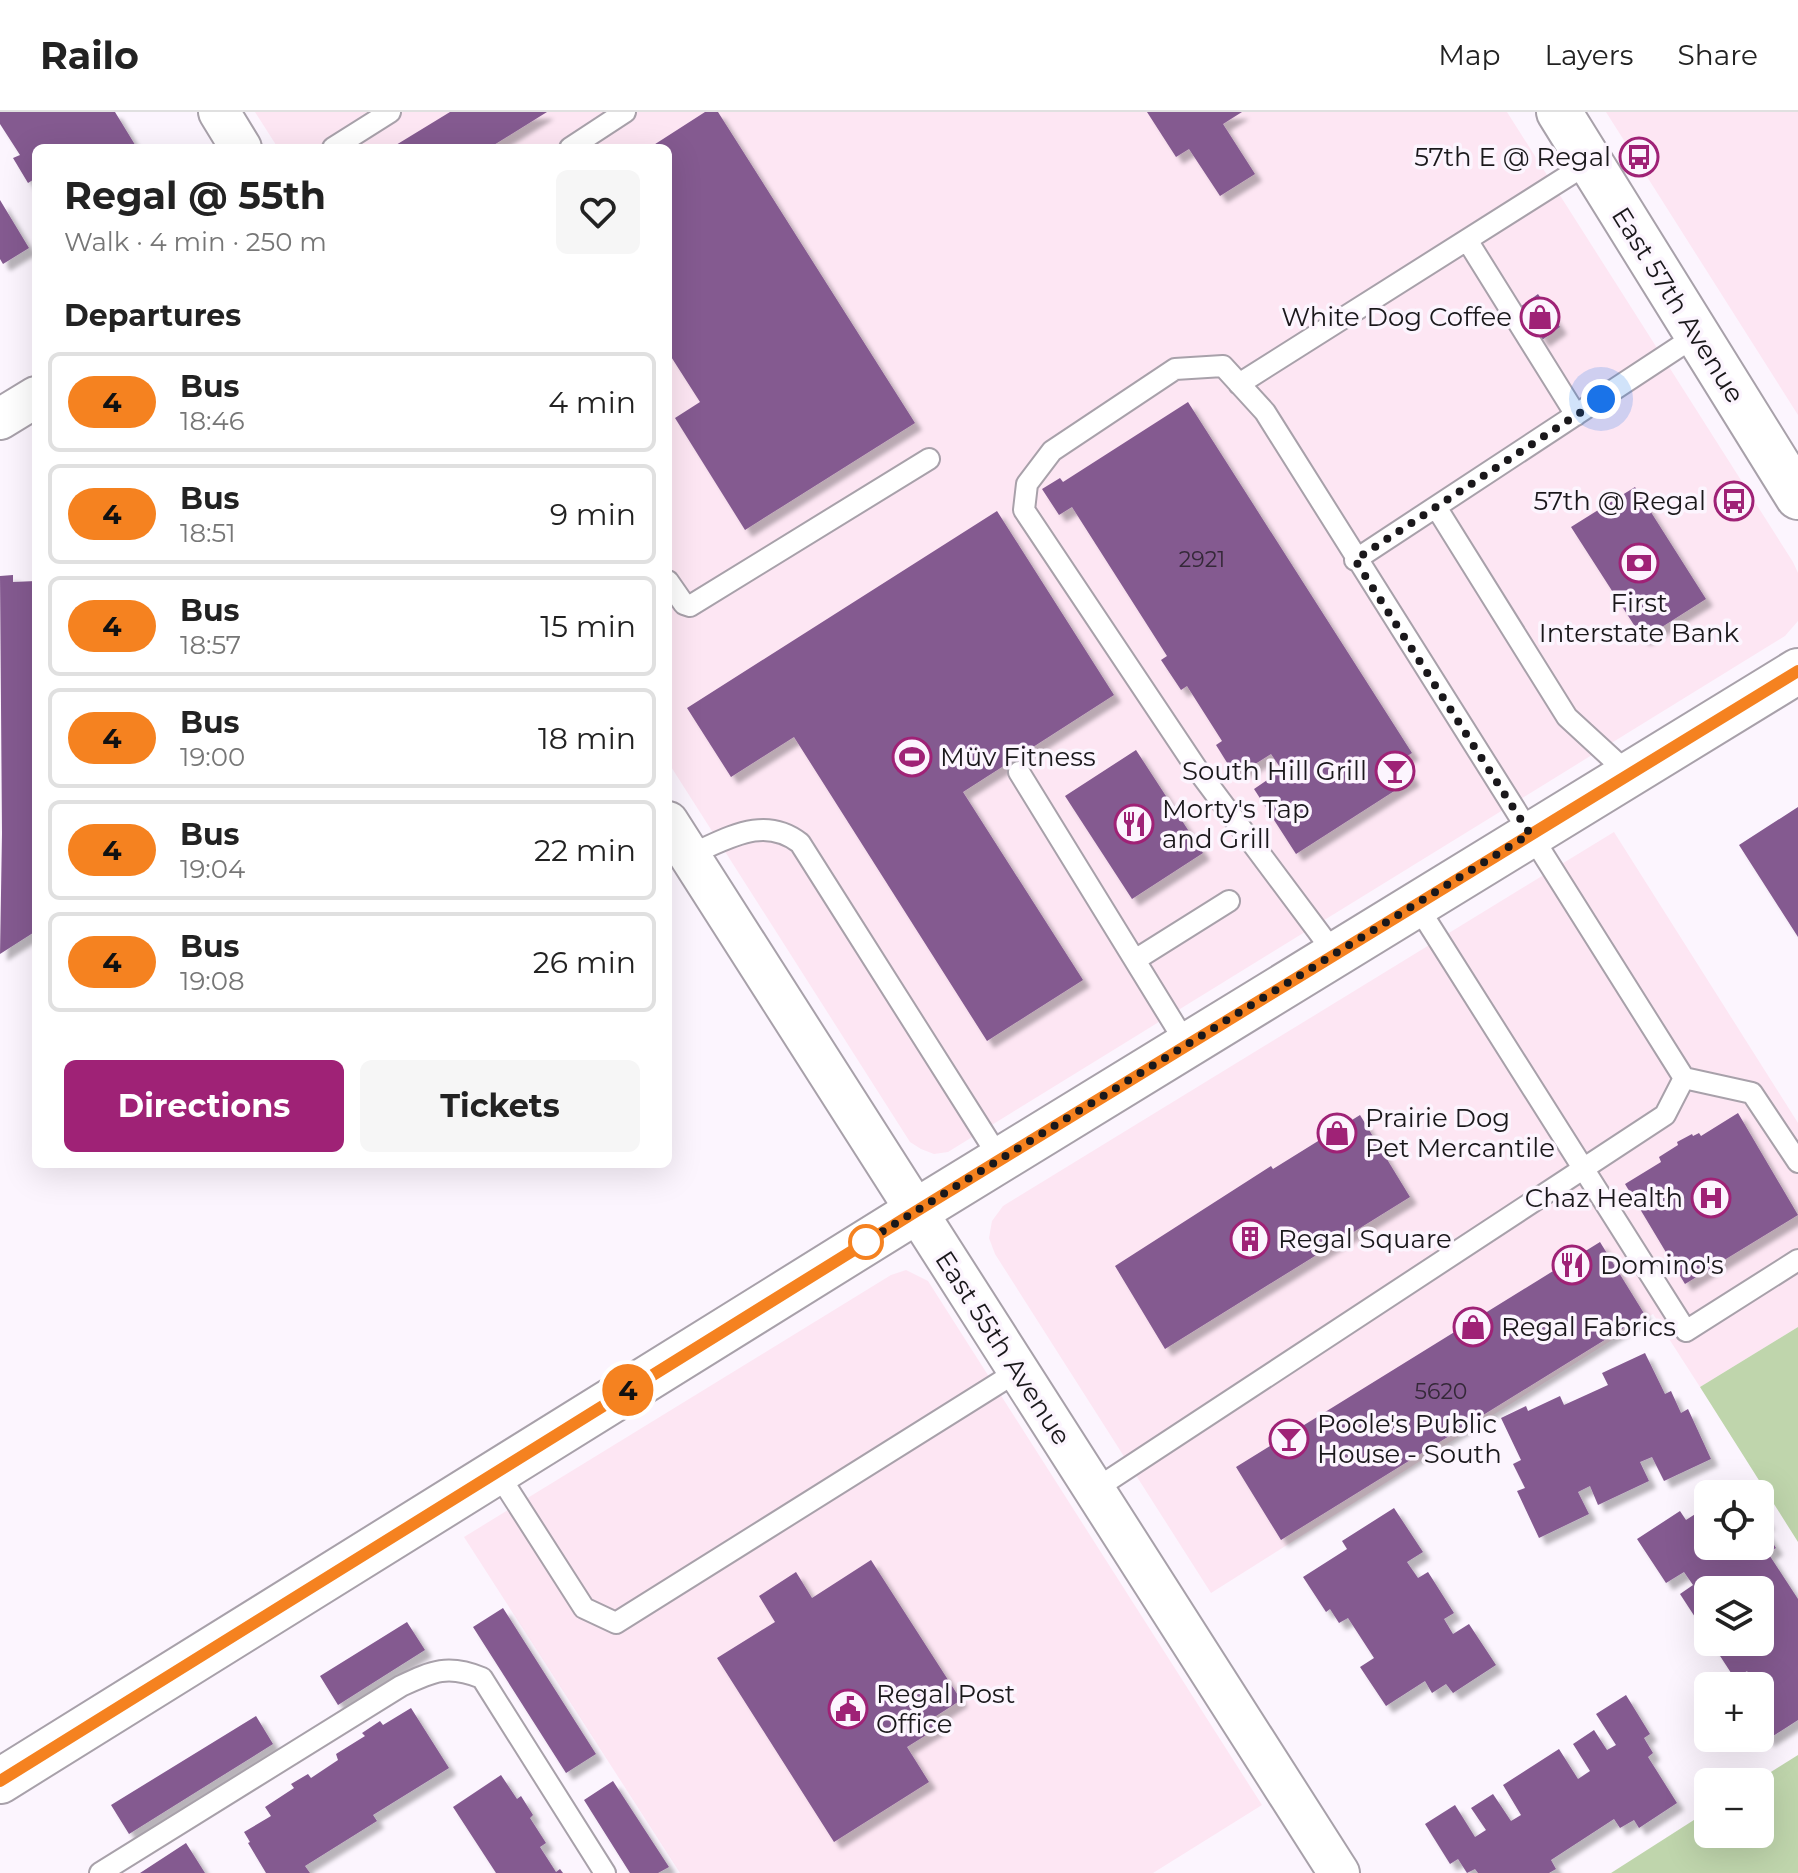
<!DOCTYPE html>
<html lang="en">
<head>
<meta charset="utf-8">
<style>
	:root { --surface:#fff; --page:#f6f6f6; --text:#222; --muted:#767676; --line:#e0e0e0; --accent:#9f2276 }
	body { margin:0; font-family:Montserrat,sans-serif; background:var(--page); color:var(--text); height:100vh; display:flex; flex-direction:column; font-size:30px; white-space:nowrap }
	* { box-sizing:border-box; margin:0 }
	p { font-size:26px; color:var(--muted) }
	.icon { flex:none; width:44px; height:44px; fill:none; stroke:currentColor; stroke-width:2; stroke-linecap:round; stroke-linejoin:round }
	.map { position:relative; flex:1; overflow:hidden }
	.side { position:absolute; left:32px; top:32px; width:640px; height:1024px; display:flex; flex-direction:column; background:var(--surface); border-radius:12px; box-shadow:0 8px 32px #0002 }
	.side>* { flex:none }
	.badge { padding:0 16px; border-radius:26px; font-size:28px; line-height:52px }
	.controls { position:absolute; left:1694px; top:1368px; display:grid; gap:16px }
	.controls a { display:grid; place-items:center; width:80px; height:80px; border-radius:12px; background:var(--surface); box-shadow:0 8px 32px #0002; font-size:40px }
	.you { position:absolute; width:40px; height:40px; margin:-20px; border:6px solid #fff; border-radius:50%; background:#1a73e8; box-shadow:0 0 0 12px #1a73e833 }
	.map>.badge { position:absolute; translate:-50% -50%; box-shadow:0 0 0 4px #fff }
	h2 { padding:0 32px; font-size:30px; line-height:72px }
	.round { display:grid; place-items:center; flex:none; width:84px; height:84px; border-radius:12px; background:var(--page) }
	.summary { display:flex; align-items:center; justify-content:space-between; height:136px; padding:0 32px }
	h1 { font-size:38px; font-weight:700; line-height:60px }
	.button { display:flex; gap:16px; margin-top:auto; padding:16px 32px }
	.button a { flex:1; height:92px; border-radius:12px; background:var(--accent); color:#fff; font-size:32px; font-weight:700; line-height:92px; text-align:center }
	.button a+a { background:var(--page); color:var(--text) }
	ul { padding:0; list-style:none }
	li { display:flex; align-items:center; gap:24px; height:100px; margin:0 16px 12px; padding:0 16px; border:4px solid var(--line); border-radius:12px }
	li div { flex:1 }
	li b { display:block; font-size:30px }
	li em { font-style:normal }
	li .badge { min-width:88px; font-weight:700; text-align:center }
	header { display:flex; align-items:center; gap:48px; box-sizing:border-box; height:112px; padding:0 40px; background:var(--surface); border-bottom:2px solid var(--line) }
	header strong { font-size:38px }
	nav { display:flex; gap:44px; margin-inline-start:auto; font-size:28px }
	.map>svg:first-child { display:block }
	.commercial { fill:#fde6f3 }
	.green { fill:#bfd5ac }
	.building { fill:#845a90; filter:url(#shadow) }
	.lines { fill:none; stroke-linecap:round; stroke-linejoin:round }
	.lane-casing { stroke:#a8a1aa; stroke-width:24 }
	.street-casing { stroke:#a8a1aa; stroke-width:44 }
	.secondary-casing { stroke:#a8a1aa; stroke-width:48 }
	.lane { stroke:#fff; stroke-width:20 }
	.street { stroke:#fff; stroke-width:40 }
	.secondary { stroke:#fff; stroke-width:44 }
	.line-casing { stroke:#fff; stroke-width:18 }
	.line { stroke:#f58220; stroke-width:12 }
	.walk { stroke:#1a181b; stroke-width:8; stroke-dasharray:0 14.4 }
	.stop-dot { fill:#fff; stroke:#f58220; stroke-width:4 }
	.labels { text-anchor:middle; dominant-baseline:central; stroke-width:7; stroke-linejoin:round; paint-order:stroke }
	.number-label { font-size:22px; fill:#342838 }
	.poi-label { font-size:26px; fill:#1a181b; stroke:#fcf5fe; text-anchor:start }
	.street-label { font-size:26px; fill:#1a181b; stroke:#fcf5fe }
</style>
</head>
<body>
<header>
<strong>Railo</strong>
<nav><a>Map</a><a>Layers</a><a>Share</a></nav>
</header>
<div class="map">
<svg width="1798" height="1761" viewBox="0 0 1798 1761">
	<defs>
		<filter id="shadow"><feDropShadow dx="7" dy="7" stdDeviation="2" flood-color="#0004"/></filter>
	</defs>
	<rect width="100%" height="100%" fill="#fcf5fe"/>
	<!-- commercial -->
	<path class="commercial" d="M255,0H1507L1793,450L1798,461V509L1785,524L948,1040L934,1042L921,1037L910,1030L668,650V36H278Z
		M1606,0H1798V303Z
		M1614,720L1798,1011V1215L1700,1275L1653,1202L1211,1481L995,1142L989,1126L992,1109L1003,1094Z
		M906,1158L928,1169L1262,1693L1153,1761H680L464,1425L891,1163Z"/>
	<!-- green -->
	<path class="green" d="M1798,1215V1430L1700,1275Z
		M1798,1643V1761H1611L1708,1699V1722H1760V1670H1755Z"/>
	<!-- building -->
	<path class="building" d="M0,0H115L137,36H36V66L28,71L13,46L20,43L0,12Z
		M450,0H547L489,36H391Z
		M705,0H718L915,311L745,418L675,306L700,290L668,240V36H649Z
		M1147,0H1242L1223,12L1255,62L1220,84L1189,37L1176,45Z
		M0,88L29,136L3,152L0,147Z
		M1538,182L1560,215L1542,228L1520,195Z
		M1188,290L1412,641L1401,648L1413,667L1296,742L1254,677L1282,658L1271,642L1244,659L1239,652L1231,657L1216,633L1222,629L1187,574L1181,578L1161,548L1167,544L1072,395L1059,403L1042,377L1060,366L1063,370Z
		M1635,375L1706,487L1643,527L1571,415Z
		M997,399L1114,583L963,680L1083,868L987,929L794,625L731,665L687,596Z
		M13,463V470L36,469V819L0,842L2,721L0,464Z
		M1136,638L1203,741L1132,787L1065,684Z
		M1798,695V825L1739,733Z
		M1738,1001L1798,1103L1685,1172L1625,1072L1661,1050L1659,1045L1678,1033L1677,1030L1692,1022L1693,1024L1699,1021L1701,1024Z
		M1360,1003L1410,1085L1165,1237L1115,1154L1271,1054L1273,1057Z
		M1600,1130L1645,1203L1281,1428L1236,1355Z
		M1645,1241L1665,1282L1671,1279L1681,1301L1688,1297L1711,1347L1664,1369L1652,1345L1640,1350L1649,1369L1598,1393L1590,1374L1578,1380L1589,1402L1539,1426L1517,1379L1525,1376L1513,1352L1521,1348L1501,1306L1526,1294L1528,1299L1560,1284L1564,1293L1608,1273L1602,1261Z
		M1394,1396L1423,1440L1407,1450L1418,1466L1428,1460L1454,1501L1444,1507L1453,1522L1469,1512L1496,1553L1453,1581L1446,1572L1432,1581L1425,1569L1386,1594L1360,1555L1374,1546L1348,1506L1339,1511L1330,1497L1326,1500L1303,1465L1347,1437L1342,1429Z
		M1703,1397L1708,1404V1434H1760V1399L1768,1411L1762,1414L1776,1436L1768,1441L1798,1487V1608L1767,1628L1760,1616V1574H1757L1747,1559L1735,1567L1711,1530H1760V1478H1708V1525L1680,1482L1693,1473L1684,1460L1666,1471L1637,1427L1680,1399L1686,1408Z
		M871,1448L961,1588L933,1606L939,1615L907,1635L929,1670L834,1730L717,1546L775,1510L759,1484L796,1460L812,1486Z
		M503,1496L596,1642L566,1661L473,1515Z
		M407,1510L425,1538L338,1593L320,1564Z
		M1626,1583L1650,1622L1644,1626L1653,1641L1648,1645L1677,1691L1639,1716L1634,1708L1620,1716L1614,1707L1551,1748L1556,1757L1549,1761H1478L1475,1757L1467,1761L1458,1747L1450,1752L1425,1712L1455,1693L1475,1725L1486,1718L1471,1696L1493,1682L1511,1709L1521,1703L1503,1673L1559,1637L1578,1667L1590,1659L1573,1632L1594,1618L1607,1638L1616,1633L1596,1602Z
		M411,1596L449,1656L373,1703L377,1709L305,1754L310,1761H266L248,1731L250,1730L244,1720L271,1704L265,1695L294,1676L291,1672L308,1662L311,1666L338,1648L336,1642L365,1624L362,1621L380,1609L383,1613Z
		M256,1604L273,1632L129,1722L111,1693Z
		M501,1663L517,1687L521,1684L533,1703L530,1706L546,1731L540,1735L556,1760L560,1757L563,1761H496L453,1695Z
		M613,1669L669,1755L658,1761H630L584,1688Z
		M186,1731L205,1761H140Z"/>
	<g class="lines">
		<defs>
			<path id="lane" d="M333,36L390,0
				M570,36L625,0
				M1467,128L1576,303
				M1239,272L1590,50
				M1436,395L1567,605L1629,662
				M1355,448L1697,223
				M668,469L684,492L690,494L929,347
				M1019,660L1187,933
				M689,743C726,728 763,702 800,731L1000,1047
				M1416,792L1686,1219L1798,1148
				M1135,848L1229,789
				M1684,966L1752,981L1798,1050
				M497,1360L584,1496L616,1511L1018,1259
				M1094,1378L1665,1003L1684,966L1265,300L1223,254L1175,257L1052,339L1027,372L1024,398L1199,660L1335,842
				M100,1761L401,1574C433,1559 448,1552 482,1566L605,1761"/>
			<path id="street" d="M219,0L241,36
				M0,307L36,285
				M668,710L1339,1761"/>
			<path id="secondary" d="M1559,0L1798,385
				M0,1669L915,1100L1798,559"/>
		</defs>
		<!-- lane casing -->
		<use href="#lane" class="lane-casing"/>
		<!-- street casing -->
		<use href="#street" class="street-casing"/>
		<!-- secondary casing -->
		<use href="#secondary" class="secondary-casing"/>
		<!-- lane -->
		<use href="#lane" class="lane"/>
		<!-- street -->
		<use href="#street" class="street"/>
		<!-- secondary -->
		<use href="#secondary" class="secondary"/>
	</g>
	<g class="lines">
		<defs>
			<path id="line" d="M0,1669L915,1100L1798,559"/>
		</defs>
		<!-- line casing -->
		<use href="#line" class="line-casing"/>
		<!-- line -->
		<use href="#line" class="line"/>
		<!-- walk -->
		<path class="walk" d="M866,1130L862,1132L1530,722L1355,448L1601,287"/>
	</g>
	<!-- icons -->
	<defs>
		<symbol id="bus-ring" viewBox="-11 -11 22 22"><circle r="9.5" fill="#fcf5fe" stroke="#9f2276" stroke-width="1.5"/><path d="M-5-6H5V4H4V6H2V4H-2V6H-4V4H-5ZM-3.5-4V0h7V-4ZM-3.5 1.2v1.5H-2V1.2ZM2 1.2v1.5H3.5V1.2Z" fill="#9f2276"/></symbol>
		<symbol id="shop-ring" viewBox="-11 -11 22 22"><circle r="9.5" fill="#fcf5fe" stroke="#9f2276" stroke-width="1.5"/><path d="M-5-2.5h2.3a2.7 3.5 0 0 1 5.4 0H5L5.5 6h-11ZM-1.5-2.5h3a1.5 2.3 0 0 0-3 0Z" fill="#9f2276"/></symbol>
		<symbol id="bank-ring" viewBox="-11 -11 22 22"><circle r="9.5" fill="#fcf5fe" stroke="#9f2276" stroke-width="1.5"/><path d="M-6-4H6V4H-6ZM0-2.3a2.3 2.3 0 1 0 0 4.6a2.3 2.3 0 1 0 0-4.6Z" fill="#9f2276"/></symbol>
		<symbol id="stadium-ring" viewBox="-11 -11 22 22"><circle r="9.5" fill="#fcf5fe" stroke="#9f2276" stroke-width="1.5"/><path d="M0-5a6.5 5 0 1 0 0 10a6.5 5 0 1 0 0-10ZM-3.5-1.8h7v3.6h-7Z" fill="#9f2276"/></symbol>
		<symbol id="bar-ring" viewBox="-11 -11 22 22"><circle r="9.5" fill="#fcf5fe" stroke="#9f2276" stroke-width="1.5"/><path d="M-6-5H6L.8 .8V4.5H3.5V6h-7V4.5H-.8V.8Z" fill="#9f2276"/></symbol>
		<symbol id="restaurant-ring" viewBox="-11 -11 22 22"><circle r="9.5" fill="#fcf5fe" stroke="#9f2276" stroke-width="1.5"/><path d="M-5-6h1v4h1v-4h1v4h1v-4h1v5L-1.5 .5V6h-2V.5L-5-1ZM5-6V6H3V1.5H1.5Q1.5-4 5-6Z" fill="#9f2276"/></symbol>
		<symbol id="hospital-ring" viewBox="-11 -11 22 22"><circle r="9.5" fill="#fcf5fe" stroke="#9f2276" stroke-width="1.5"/><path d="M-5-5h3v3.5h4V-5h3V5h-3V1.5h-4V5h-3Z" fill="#9f2276"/></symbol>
		<symbol id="building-ring" viewBox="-11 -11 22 22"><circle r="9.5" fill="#fcf5fe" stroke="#9f2276" stroke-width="1.5"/><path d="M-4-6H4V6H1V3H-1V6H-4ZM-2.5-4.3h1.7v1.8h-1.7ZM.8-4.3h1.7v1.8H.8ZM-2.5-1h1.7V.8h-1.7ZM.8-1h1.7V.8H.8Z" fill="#9f2276"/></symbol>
		<symbol id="civic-ring" viewBox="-11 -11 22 22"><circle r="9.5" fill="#fcf5fe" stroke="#9f2276" stroke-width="1.5"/><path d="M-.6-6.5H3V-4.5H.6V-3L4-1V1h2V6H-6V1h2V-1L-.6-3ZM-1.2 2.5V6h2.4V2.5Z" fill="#9f2276"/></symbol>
	</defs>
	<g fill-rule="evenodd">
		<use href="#bus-ring" x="1617" y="23" width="44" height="44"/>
		<use href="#shop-ring" x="1518" y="183" width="44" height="44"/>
		<use href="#bus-ring" x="1712" y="367" width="44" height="44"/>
		<use href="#bank-ring" x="1617" y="429" width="44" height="44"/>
		<use href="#stadium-ring" x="890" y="623" width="44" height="44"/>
		<use href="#bar-ring" x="1373" y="637" width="44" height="44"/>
		<use href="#restaurant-ring" x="1112" y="690" width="44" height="44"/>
		<use href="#shop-ring" x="1315" y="999" width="44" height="44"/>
		<use href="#hospital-ring" x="1689" y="1064" width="44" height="44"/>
		<use href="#building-ring" x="1228" y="1105" width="44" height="44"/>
		<use href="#restaurant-ring" x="1550" y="1131" width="44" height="44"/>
		<use href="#shop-ring" x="1451" y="1193" width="44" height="44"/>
		<use href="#bar-ring" x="1267" y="1305" width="44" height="44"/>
		<use href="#civic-ring" x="826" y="1575" width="44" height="44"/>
	</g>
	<!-- markers -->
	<circle class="stop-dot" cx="866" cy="1130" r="16"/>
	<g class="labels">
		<!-- number labels -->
		<g class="number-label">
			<text x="1202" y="447">2921</text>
			<text x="1441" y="1279">5620</text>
		</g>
		<!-- poi labels -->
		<g class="poi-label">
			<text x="1611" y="45" text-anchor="end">57th E @ Regal</text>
			<text x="1512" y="205" text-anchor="end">White Dog Coffee</text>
			<text x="1706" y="389" text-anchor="end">57th @ Regal</text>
			<text x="1639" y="491" text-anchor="middle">First<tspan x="1639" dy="30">Interstate Bank</tspan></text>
			<text x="940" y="645">Müv Fitness</text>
			<text x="1367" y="659" text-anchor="end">South Hill Grill</text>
			<text x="1162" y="697">Morty's Tap<tspan x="1162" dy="30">and Grill</tspan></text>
			<text x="1365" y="1006">Prairie Dog<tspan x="1365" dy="30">Pet Mercantile</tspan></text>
			<text x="1683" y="1086" text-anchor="end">Chaz Health</text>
			<text x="1278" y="1127">Regal Square</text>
			<text x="1600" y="1153">Domino's</text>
			<text x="1501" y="1215">Regal Fabrics</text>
			<text x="1317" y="1312">Poole's Public<tspan x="1317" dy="30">House - South</tspan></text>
			<text x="876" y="1582">Regal Post<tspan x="876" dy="30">Office</tspan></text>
		</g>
		<!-- street labels -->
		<g class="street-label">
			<text transform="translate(1678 193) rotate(58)">East 57th Avenue</text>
			<text transform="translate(1003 1236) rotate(57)">East 55th Avenue</text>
		</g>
	</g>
</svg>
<div class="controls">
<a><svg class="icon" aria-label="locate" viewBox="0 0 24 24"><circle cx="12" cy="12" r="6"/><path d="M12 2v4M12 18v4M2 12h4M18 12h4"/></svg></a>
<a><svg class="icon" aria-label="layers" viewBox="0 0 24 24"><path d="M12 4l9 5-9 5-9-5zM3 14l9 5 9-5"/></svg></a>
<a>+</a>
<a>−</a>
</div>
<div class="you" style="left:1601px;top:287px"></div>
<b class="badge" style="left:628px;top:1278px;background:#f58220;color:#111">4</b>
<section class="side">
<div class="summary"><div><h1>Regal @ 55th</h1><p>Walk · 4 min · 250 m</p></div><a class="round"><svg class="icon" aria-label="heart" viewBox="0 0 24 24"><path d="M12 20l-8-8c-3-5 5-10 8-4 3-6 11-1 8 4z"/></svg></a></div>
<h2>Departures</h2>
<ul>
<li><span class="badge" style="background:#f58220;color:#111">4</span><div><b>Bus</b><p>18:46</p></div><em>4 min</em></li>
<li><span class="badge" style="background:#f58220;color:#111">4</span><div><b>Bus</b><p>18:51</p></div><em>9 min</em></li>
<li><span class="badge" style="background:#f58220;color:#111">4</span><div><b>Bus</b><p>18:57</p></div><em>15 min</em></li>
<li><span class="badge" style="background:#f58220;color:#111">4</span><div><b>Bus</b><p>19:00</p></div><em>18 min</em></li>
<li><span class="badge" style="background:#f58220;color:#111">4</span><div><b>Bus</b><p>19:04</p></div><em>22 min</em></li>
<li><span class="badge" style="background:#f58220;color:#111">4</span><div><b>Bus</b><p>19:08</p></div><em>26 min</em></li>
</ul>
<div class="button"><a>Directions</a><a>Tickets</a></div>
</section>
</div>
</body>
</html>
